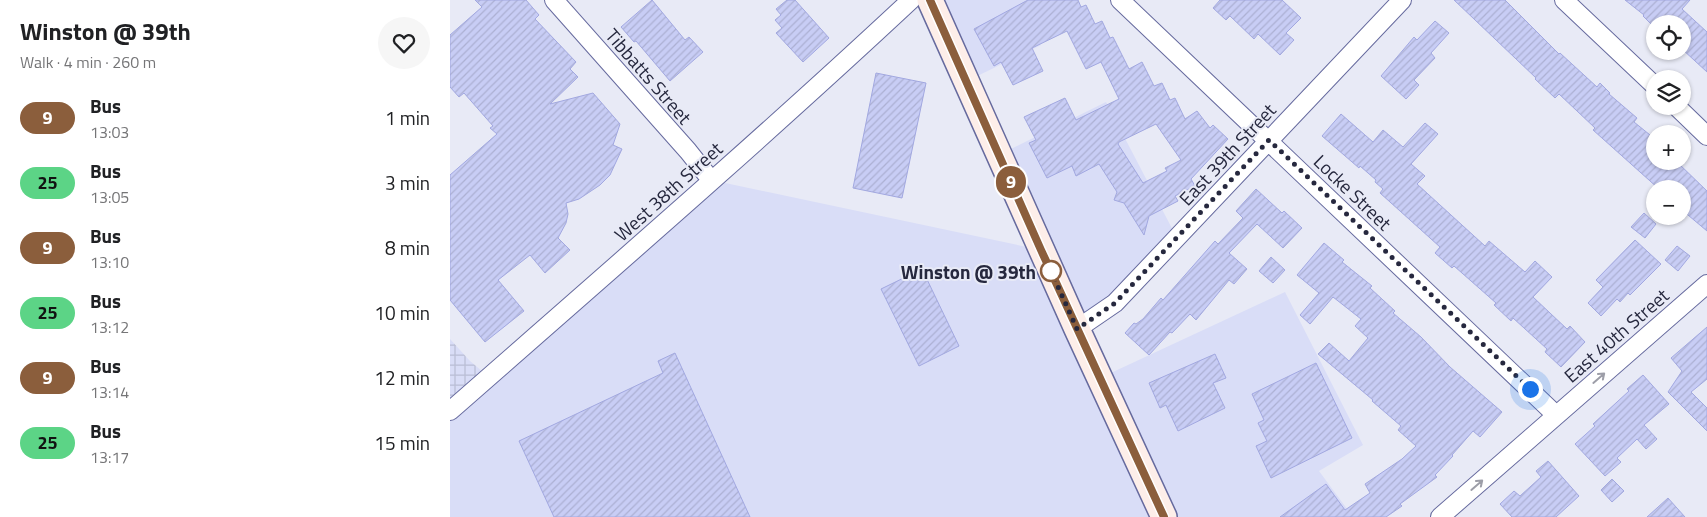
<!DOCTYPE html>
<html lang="en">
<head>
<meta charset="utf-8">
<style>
	:root { --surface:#fff; --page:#f6f6f6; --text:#202124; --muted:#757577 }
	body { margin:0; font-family:"Titillium Web",sans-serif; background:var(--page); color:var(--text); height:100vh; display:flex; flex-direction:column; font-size:19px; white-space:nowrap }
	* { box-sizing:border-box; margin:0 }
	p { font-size:16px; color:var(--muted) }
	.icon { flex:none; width:28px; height:28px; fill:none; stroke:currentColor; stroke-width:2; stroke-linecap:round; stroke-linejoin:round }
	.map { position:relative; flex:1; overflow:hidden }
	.drawer { display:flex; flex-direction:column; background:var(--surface); width:450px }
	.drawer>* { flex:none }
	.badge { padding:0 10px; border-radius:16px; font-size:18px; line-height:32px }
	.controls { position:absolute; left:1196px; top:15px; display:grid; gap:10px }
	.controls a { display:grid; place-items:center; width:45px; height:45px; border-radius:50%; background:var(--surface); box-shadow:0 1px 4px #0004; font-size:25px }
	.you { position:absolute; width:25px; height:25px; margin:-12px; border:4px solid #fff; border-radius:50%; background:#1a73e8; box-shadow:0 0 0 8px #1a73e833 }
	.map>.badge { position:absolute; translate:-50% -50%; box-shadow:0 0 0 2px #fff }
	.round { display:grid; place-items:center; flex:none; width:52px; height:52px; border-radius:26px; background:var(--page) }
	.head { display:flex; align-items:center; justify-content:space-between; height:85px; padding:0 20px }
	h1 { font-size:24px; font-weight:700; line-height:38px }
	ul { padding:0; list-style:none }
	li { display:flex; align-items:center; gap:15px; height:65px; padding:0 20px }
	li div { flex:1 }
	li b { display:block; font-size:19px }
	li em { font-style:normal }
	li .badge { min-width:55px; font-weight:700; text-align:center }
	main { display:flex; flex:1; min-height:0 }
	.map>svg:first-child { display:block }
	.built { fill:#d9ddf7 }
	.industrial { fill:url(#industrial-grid) }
	.building { fill:url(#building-hatch); stroke:#a2a8e0; fill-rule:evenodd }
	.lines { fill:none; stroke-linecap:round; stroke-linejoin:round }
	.minor-casing { stroke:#666a9e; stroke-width:20 }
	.secondary-casing { stroke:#666a9e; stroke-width:28 }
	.minor { stroke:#fff; stroke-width:18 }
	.secondary { stroke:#fdeee9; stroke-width:25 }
	.oneway { stroke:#9d9ea8 }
	.line-casing { stroke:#fff; stroke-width:11 }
	.line { stroke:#8b5e3c; stroke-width:8 }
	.walk { stroke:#26283e; stroke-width:5; stroke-dasharray:0 9 }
	.stop-dot { fill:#fff; stroke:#8b5e3c; stroke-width:2.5 }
	.labels { text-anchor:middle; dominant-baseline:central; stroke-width:4; stroke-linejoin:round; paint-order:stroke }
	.street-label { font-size:19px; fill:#26283e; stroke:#e8eaf6 }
	.stop-label { font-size:19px; font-weight:bold; fill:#26283e; stroke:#e8eaf6; text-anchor:end }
</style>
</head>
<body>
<main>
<section class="drawer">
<div class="head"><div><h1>Winston @ 39th</h1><p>Walk · 4 min · 260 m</p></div><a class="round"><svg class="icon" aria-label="heart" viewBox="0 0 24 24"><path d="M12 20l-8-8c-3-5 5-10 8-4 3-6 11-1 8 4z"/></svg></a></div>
<ul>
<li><span class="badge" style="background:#8b5e3c;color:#fff">9</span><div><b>Bus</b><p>13:03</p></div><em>1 min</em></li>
<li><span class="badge" style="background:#5cd486;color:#111">25</span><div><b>Bus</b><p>13:05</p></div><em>3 min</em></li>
<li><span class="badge" style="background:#8b5e3c;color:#fff">9</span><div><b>Bus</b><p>13:10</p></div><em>8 min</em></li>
<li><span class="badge" style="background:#5cd486;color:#111">25</span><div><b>Bus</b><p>13:12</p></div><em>10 min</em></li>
<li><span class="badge" style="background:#8b5e3c;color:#fff">9</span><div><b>Bus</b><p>13:14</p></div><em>12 min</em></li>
<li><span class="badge" style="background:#5cd486;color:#111">25</span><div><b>Bus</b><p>13:17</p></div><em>15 min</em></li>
</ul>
</section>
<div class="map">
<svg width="1257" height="517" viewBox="0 0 1257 517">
	<defs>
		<pattern id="industrial-grid" width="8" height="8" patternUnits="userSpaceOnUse" patternTransform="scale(1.25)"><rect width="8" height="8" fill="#d9ddf7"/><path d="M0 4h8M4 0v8" fill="none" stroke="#babed5"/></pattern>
		<pattern id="building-hatch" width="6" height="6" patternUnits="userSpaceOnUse" patternTransform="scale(1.25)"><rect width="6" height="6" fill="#c8cdf5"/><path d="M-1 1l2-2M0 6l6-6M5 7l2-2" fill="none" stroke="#acb0d3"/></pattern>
	</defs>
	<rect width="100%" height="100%" fill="#e8eaf6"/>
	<!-- built -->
	<path class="built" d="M480,0H583L573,10L591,45L517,81Z
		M656,102L727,238L627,329L650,378L835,292L913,445L869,471L903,517H0V411L261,180L591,250L549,155Z"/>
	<!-- industrial -->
	<path class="industrial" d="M0,339L20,361L39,377L0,411Z"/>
	<!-- building -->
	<path class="building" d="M25,0H76L89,15L85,19L126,62L120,69L128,77L100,104L143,93L170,124L163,145L172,149L160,175L150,185L129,199L116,203L118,214L116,223L108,238L120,250L95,273L80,255L48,280L74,311L35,342L0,300V175L47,134L40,128L43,126L14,93L9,97L0,87V35L32,7Z
		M202,0L235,40L239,37L253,52L220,81L186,41L184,42L171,27Z
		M337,0H345L379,38L353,62L326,33L332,28L325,20L331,15L326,9Z
		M578,0H628L631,7L636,5L645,24L652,21L660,38L663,37L679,69L692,62L704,86L712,83L720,100L725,98L735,119L747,111L760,128L763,125L778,139L741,179L745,186L725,196L728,201L699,216L694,235L674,203L664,200L667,192L649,164L626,176L622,166L597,178L579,143L586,140L574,117L615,98L626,120L669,99L651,62L636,69L617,31L582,48L593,71L563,85L551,62L544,66L524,29ZM706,124L731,160L715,168L717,171L693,183L668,144L669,142Z
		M770,0H832L851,18L836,33L844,40L830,55L808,34L804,39L780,16L776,20L763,8Z
		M1004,0H1055L1109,54L1110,53L1147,87L1150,83L1160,93L1159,94L1187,118L1184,122L1205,139V161H1226L1257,191V231L1232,210V189H1209L1143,130L1145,128L1109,94L1105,98L1085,79L1086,78Z
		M1175,0H1240L1232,9L1257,32V72L1232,49V24H1201L1193,16L1194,15Z
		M985,21L999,33L981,53L985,58L964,80L969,85L956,99L931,76L964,37L967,40Z
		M426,73L476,83L452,198L403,188Z
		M891,114L923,142L933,130L953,147L975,123L988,134L961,164L975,176L967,184L1035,246L1039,241L1075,272L1085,261L1102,277L1083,297L1117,329L1120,326L1135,342L1111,367L1095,352L1097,349L1063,318L1061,321L1044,305L1046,303L1004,266L1002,268L985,253L990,247L930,193L933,189L925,182L926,180L910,166L909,168L872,136Z
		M806,189L832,213L834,211L852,228L833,248L807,224L779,253L797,269L784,284L779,280L746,320L740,314L722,333L720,332L699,355L675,333L684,323L686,324L693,319L711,298L713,300L765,241L768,244L793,218L786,211Z
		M1194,213L1206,224L1195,238L1181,227Z
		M1185,240L1211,264L1180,295L1178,293L1170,302L1167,299L1151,316L1138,303L1153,287L1146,280Z
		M874,243L894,260L892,262L922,286L920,288L945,311L943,313L971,337L1000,367L1052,412L1030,437L1023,431L1002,455L1003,456L985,475L987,477L950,504L952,506L936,517H830L876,484L895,510L920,493L915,484L952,459L966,446L948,430L951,426L922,401L923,400L868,354L879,343L899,361L918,338L905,326L911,319L883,297L860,324L850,315L869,293L847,275Z
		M1227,246L1240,256L1228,271L1215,260Z
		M821,257L835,270L823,283L809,271Z
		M472,269L509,346L469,366L431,289Z
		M1257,327V379L1241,392L1257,408V431L1218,392L1232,371L1221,358Z
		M225,353L300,517H104L69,441L213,373L208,361Z
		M765,354L776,378L763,383L775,408L728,431L716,405L710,408L699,383Z
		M866,363L902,438L821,478L806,446L817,441L808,423L814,420L802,394Z
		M1193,375L1219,404L1194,425L1207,439L1196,449L1187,439L1167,458L1171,462L1155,476L1125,444L1145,426L1143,424L1179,391L1177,389Z
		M1098,461L1129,496L1106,517H1062L1050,504L1064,491L1070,496L1091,477L1086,471Z
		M1162,479L1174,491L1162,502L1151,490Z
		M1218,498L1235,517H1197Z"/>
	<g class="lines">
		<defs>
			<path id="minor" d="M104,0L238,151L261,180
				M670,0L1106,415
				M1114,0L1205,86
				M1226,106L1257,136
				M627,329L665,303L952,0
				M0,411C155,275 311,140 461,0
				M990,517L1257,284"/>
			<path id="secondary" d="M480,0L627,329L714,517"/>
		</defs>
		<!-- minor casing -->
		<use href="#minor" class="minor-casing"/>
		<!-- secondary casing -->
		<use href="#secondary" class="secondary-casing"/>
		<!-- minor -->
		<use href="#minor" class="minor"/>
		<!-- secondary -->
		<use href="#secondary" class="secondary"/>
	</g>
	<!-- one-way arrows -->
	<defs><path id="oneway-shaft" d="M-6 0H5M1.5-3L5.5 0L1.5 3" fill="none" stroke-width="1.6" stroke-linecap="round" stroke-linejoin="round" transform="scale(1.25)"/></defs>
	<g class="oneway">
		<use href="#oneway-shaft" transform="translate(1149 378) rotate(-41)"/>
		<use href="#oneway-shaft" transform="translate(1027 485) rotate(-41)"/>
	</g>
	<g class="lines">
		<defs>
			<path id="line" d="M480,0L591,250L714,517"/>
		</defs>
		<!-- line casing -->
		<use href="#line" class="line-casing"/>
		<!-- line -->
		<use href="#line" class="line"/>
		<!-- walk -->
		<path class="walk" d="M601,271L627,329L665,303L819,140L1080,389"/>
	</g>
	<!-- markers -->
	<circle class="stop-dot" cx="601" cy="271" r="10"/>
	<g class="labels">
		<!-- street labels -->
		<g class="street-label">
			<text transform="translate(199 76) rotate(49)">Tibbatts Street</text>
			<text transform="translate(777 154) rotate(-47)">East 39th Street</text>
			<text transform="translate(218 191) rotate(-42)">West 38th Street</text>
			<text transform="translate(903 192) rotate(44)">Locke Street</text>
			<text transform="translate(1166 335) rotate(-41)">East 40th Street</text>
		</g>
		<!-- stop labels -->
		<g class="stop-label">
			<text x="586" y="271">Winston @ 39th</text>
		</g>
	</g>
</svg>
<div class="controls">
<a><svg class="icon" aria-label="locate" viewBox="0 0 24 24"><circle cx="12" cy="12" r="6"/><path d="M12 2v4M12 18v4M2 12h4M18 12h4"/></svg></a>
<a><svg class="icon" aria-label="layers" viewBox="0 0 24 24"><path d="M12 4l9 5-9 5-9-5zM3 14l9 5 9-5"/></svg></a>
<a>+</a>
<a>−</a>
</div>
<div class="you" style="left:1080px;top:389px"></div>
<b class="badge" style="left:561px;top:182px;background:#8b5e3c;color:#fff">9</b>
</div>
</main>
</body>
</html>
